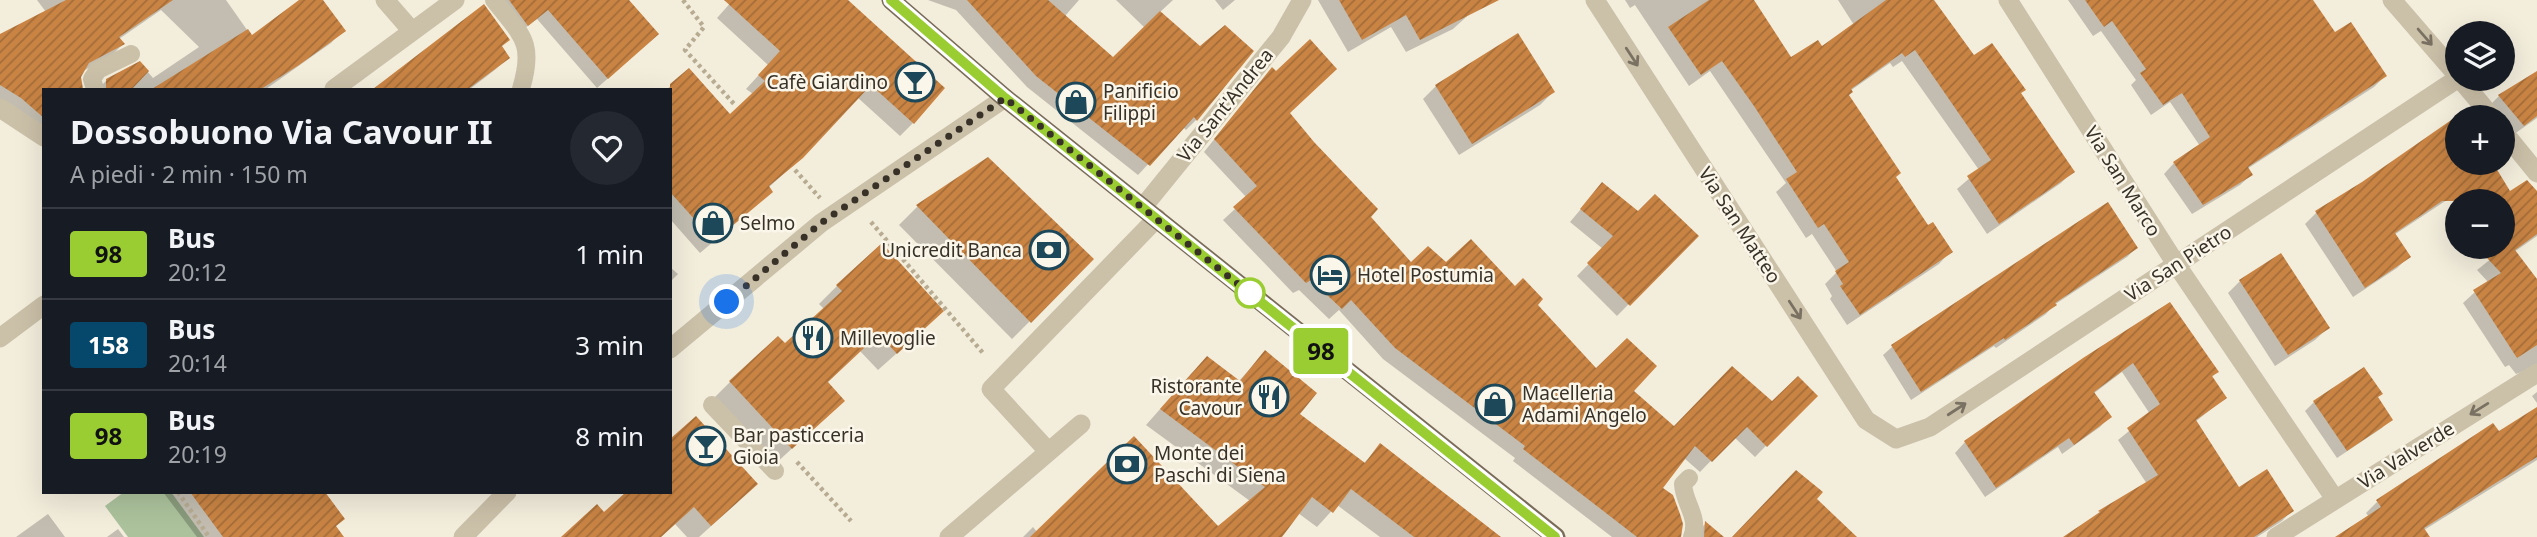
<!DOCTYPE html>
<html lang="it">
<head>
<meta charset="utf-8">
<style>
	:root { --surface:#171b24; --page:#242831; --text:#f1f3f6; --muted:#9ea1a6; --line:#363941 }
	body { margin:0; font-family:"Noto Sans",sans-serif; background:var(--page); color:var(--text); height:100vh; display:flex; flex-direction:column; font-size:26px; white-space:nowrap }
	* { box-sizing:border-box; margin:0 }
	p { font-size:23px; color:var(--muted) }
	.icon { flex:none; width:38px; height:38px; fill:none; stroke:currentColor; stroke-width:2; stroke-linecap:round; stroke-linejoin:round }
	.map { position:relative; flex:1; overflow:hidden }
	.drawer { position:absolute; left:42px; top:88px; width:630px; height:406px; display:flex; flex-direction:column; background:var(--surface); border-radius:0px; box-shadow:0 7px 28px #0002 }
	.drawer>* { flex:none }
	.badge { padding:0 14px; border-radius:5px; font-size:24px; line-height:46px }
	.controls { position:absolute; left:2445px; top:21px; display:grid; gap:14px }
	.controls a { display:grid; place-items:center; width:70px; height:70px; border-radius:50%; background:var(--surface); box-shadow:0 7px 28px #0002; font-size:35px }
	.you { position:absolute; width:35px; height:35px; margin:-18px; border:5px solid #fff; border-radius:50%; background:#1a73e8; box-shadow:0 0 0 10px #1a73e833 }
	.map>.badge { position:absolute; translate:-50% -50%; box-shadow:0 0 0 4px #fff }
	.round { display:grid; place-items:center; flex:none; width:74px; height:74px; border-radius:37px; background:var(--page) }
	.head { display:flex; align-items:center; justify-content:space-between; height:119px; padding:0 28px }
	h1 { font-size:33px; font-weight:700; line-height:52px }
	ul { padding:0; list-style:none }
	li { display:flex; align-items:center; gap:21px; height:91px; padding:0 28px; border-top:2px solid var(--line) }
	li div { flex:1 }
	li b { display:block; font-size:26px }
	li em { font-style:normal }
	li .badge { min-width:77px; font-weight:700; text-align:center }
	.map>svg:first-child { display:block }
	.garden { fill:#acc29c }
	.shadow { fill:#0003 }
	.building { fill:url(#building-hatch) }
	.lines { fill:none; stroke-linecap:round; stroke-linejoin:round }
	.path { stroke:#b7ab92; stroke-width:4.5; stroke-dasharray:3.5 3.5; stroke-linecap:butt }
	.service { stroke:#cbc0a8; stroke-width:18 }
	.minor { stroke:#cbc0a8; stroke-width:19 }
	.tertiary { stroke:#cbc0a8; stroke-width:19 }
	.primary { stroke:#7a6c59; stroke-width:19 }
	.oneway { stroke:#7a7162 }
	.line-casing { stroke:#fff; stroke-width:16 }
	.line { stroke:#9acd32; stroke-width:10 }
	.walk { stroke:#383128; stroke-width:7; stroke-dasharray:0 12.6 }
	.stop-dot { fill:#fff; stroke:#9acd32; stroke-width:3.5 }
	.labels { text-anchor:middle; dominant-baseline:central; stroke-width:5; stroke-linejoin:round; paint-order:stroke }
	.poi-label { font-size:19px; fill:#383128; stroke:#faf6e9; text-anchor:start }
	.street-label { font-size:19px; fill:#383128; stroke:#faf6e9 }
</style>
</head>
<body>
<div class="map">
<svg width="2537" height="537" viewBox="0 0 2537 537">
	<defs>
		<pattern id="building-hatch" width="6" height="6" patternUnits="userSpaceOnUse" patternTransform="scale(1.75)"><rect width="6" height="6" fill="#c98444"/><path d="M-1 1l2-2M0 6l6-6M5 7l2-2" fill="none" stroke="#a46d39"/></pattern>
	</defs>
	<rect width="100%" height="100%" fill="#f3eddc"/>
	<!-- garden -->
	<path class="garden" d="M124,492H171L204,537H128L105,506Z"/>
	<!-- shadow -->
	<path class="shadow" d="M37,0H226L252,37L302,0H321L343,30L331,43L266,89H98L107,80L140,63L153,78L199,47L161,10L119,39L123,44L111,56L83,71L79,78L83,89H44V140L0,105V35L46,12Z
		M496,0H626L647,44L597,88L537,19L517,34Z
		M733,0H846L913,123L900,136L857,97L802,157L768,188L757,205L700,253L670,219V89H667L689,70L730,117L753,94L746,89L768,65L717,18Z
		M928,0H1079L1065,16L1113,59L1145,28L1116,0H1173L1159,13L1200,48L1240,66L1196,120L1186,130L1183,127L1138,175L1027,87L956,10Z
		M1215,0H1235L1223,10Z
		M1318,0H1485L1453,29L1406,52L1391,27L1348,52Z
		M1625,0H1752L1791,60L1821,49L1854,25L1838,0H1932L1973,58L2019,94L2073,171L2061,183L1987,234L1957,189L1979,170L1902,61L1893,67L1890,63L1850,91L1848,95L1895,177L1928,228L1950,252L1939,264L1847,325L1830,299L1832,296L1825,284L1837,272L1812,234L1806,238L1776,192L1786,183L1710,71L1689,86L1635,5L1630,8Z
		M2068,0H2311L2334,35L2385,76L2374,87L2247,169L2251,175L2240,185L2192,214L2164,174L2174,163L2200,146L2170,102L2151,115L2131,85L2136,80L2101,31L2093,36Z
		M483,7L501,47L508,58L496,69L470,89H376Z
		M2537,73V118L2510,137L2502,128V117H2493L2486,109L2499,96Z
		M1436,86L1553,92L1540,105L1459,155L1423,99Z
		M1248,97L1368,217L1411,265H1446L1515,288L1536,305L1596,371L1632,391L1674,429L1772,404L1815,396L1755,457L1734,437L1700,472L1684,458L1661,488L1680,537H1612L1513,461L1515,458L1383,359L1339,310L1329,319L1299,290L1293,293L1223,220L1247,198L1204,152Z
		M2457,118V163H2491L2509,194L2537,195V236L2514,252L2537,282V385L2536,377L2525,371L2516,374L2509,365L2505,367L2463,303L2475,292L2489,283L2477,270L2497,254L2493,247H2502V201H2465L2459,192L2394,235L2409,257L2397,268L2353,297L2305,224L2316,213L2362,184Z
		M988,159L1092,259L1012,339L899,225L917,207Z
		M1602,184L1638,214L1696,236L1617,316L1577,276L1603,249L1570,222Z
		M2108,205L2136,248L2127,257L2054,305L2046,314L1996,348L1994,346L1911,400L1883,355L1892,347Z
		M670,267L678,274L670,282Z
		M2240,281L2328,328L2315,340L2275,366L2228,293Z
		M837,286L924,329L878,370L860,351L826,383L825,418L773,466L712,400L730,382L785,346L824,309L819,304Z
		M2169,304L2217,372L2211,378L2225,398L2195,422L2239,490L2292,510L2282,521L2257,537H2066L2100,512L2147,484L2118,440L2150,414L2122,372L2093,394L2110,416L2100,427L2062,454L2058,447L1985,497L1955,453L1965,442Z
		M1265,352L1298,414L1363,464L1381,445L1498,537H1380L1337,505L1317,527L1298,513L1280,537H1023L1033,527L1037,532L1218,529L1250,501L1146,425L1192,373L1238,382Z
		M2537,392V403L2532,396Z
		M2376,398L2390,419L2382,428L2337,458L2305,411L2314,402Z
		M2537,409V460L2424,530L2420,537H2346L2369,517L2366,513L2377,502L2498,434Z
		M163,492H323L343,519L335,527L341,537H197Z
		M629,492H670L738,502L699,537H687L675,524L661,537H564L604,514Z
		M48,514L65,537H16Z
		M1705,524L1722,537H1694Z
		M118,529L124,537H107Z"/>
	<!-- building -->
	<path class="building" d="M66,0H173L119,37L125,44L89,63L81,77L83,89H44V118L21,98L0,85V34Z
		M299,0H323L346,31L299,65L261,89H152L248,29L252,35Z
		M509,0H629L659,34L608,79L548,10L528,26Z
		M724,0H848L945,88L914,124L871,85L803,158L769,186L773,192L714,241L670,192V84L689,68L730,114L765,81L758,75L780,51Z
		M967,0H1048L1113,57L1160,11L1200,46L1225,25L1254,51L1197,121L1194,117L1150,166L1036,76Z
		M1339,0H1499L1420,40L1406,15L1362,40Z
		M1709,0H1754L1791,57L1818,40L1822,46L1886,0H1934L1974,55L1992,43L2026,90L2021,93L2075,172L1999,224L1967,176L1991,160L1915,50L1905,57L1902,53L1851,89L1853,92L1849,95L1901,173L1896,177L1928,225L1933,222L1953,252L1860,315L1840,286L1843,284L1835,271L1849,262L1824,224L1818,228L1786,179L1797,172L1754,106L1722,61L1701,75L1668,27Z
		M2085,0H2313L2335,32L2351,22L2387,76L2248,167L2253,175L2203,205L2173,162L2210,137L2182,93L2163,105L2140,73L2146,69L2112,21L2104,27Z
		M484,4L510,40L502,46L510,58L468,89H373Z
		M1518,33L1555,92L1472,144L1435,85Z
		M1310,39L1337,69L1290,113L1314,142L1378,209L1371,217L1411,262L1428,246L1446,262L1471,239L1515,286L1523,278L1543,299L1538,305L1596,368L1627,338L1657,366L1634,391L1674,426L1732,366L1772,401L1798,376L1818,396L1767,447L1747,427L1712,462L1695,446L1663,488L1673,495L1680,514L1683,524L1681,537H1637L1523,449L1525,446L1395,348L1351,300L1342,309L1311,280L1306,283L1233,207L1257,186L1214,139L1272,67L1276,71Z
		M140,61L149,71L132,89H106V79Z
		M2537,71V116L2524,126L2498,95Z
		M2457,116V163H2493L2510,191L2527,180L2537,191V234L2515,250L2537,279V345L2517,358L2473,290L2501,273L2487,258L2502,248V201H2442L2395,233L2411,257L2365,288L2315,211L2362,182Z
		M988,157L1094,259L1031,323L916,205Z
		M1602,182L1638,211L1655,194L1699,236L1630,306L1587,263L1613,236L1580,209Z
		M2108,202L2138,248L2055,303L2057,305L2005,340L2004,338L1921,392L1891,345Z
		M882,243L944,311L897,354L879,334L828,382L845,401L792,449L729,381L778,336L785,343L842,291L836,285Z
		M2281,253L2330,328L2288,355L2239,280Z
		M2170,302L2219,372L2212,376L2227,398L2196,420L2239,487L2267,469L2294,511L2254,537H2063L2100,512L2098,511L2158,475L2127,428L2160,404L2133,363L2094,392L2112,417L2074,445L2069,438L1996,488L1964,441L2083,358Z
		M1265,350L1317,393L1300,414L1365,463L1380,443L1501,537H1414L1351,489L1333,513L1312,497L1282,537H1030L1134,436L1218,526L1265,487L1160,409L1207,356L1240,381Z
		M2364,367L2383,394L2378,397L2393,420L2347,451L2313,401Z
		M2537,407V457L2424,528L2430,537H2335L2381,507L2376,500L2493,423L2499,431Z
		M696,416L758,484L711,526L694,507L661,537H561L597,504L604,512L626,492H670V439Z
		M1796,470L1823,492L1817,499L1857,537H1732Z
		M190,492H325L345,519L336,526L344,537H223Z
		M1705,521L1724,537H1704Z"/>
	<g class="lines">
		<!-- path -->
		<path class="path" d="M683,0L704,27L685,50L735,105
			M795,170L820,198
			M871,222L983,353
			M797,462L851,521
			M178,492L209,537"/>
		<!-- service -->
		<path class="service" d="M494,0C522,36 535,42 521,89
			M95,89L92,79L98,70L131,54
			M712,405L775,471
			M1689,478L1683,484C1684,504 1700,517 1692,537"/>
		<!-- minor -->
		<path class="minor" d="M385,0L412,31
			M1595,0L1866,420L1896,439L1930,427L2457,79
			M2008,0L2176,264L2335,499
			M2392,0L2457,75
			M2460,79L2492,117
			M0,108L44,137
			M2502,130L2537,173
			M1143,207L1281,37L1302,0
			M670,349L821,223L1005,98
			M1048,451L991,389L1157,218
			M463,537L507,492
			M949,537L1081,424
			M2276,537L2537,373"/>
		<!-- tertiary -->
		<path class="tertiary" d="M334,89L455,0
			M0,338L44,305"/>
		<!-- primary -->
		<path class="primary" d="M891,0L1005,98L1556,537"/>
	</g>
	<!-- one-way arrows -->
	<defs><path id="oneway-shaft" d="M-6 0H5M1.5-3L5.5 0L1.5 3" fill="none" stroke-width="1.6" stroke-linecap="round" stroke-linejoin="round" transform="scale(1.75)"/></defs>
	<g class="oneway">
		<use href="#oneway-shaft" transform="translate(2425 37) rotate(49)"/>
		<use href="#oneway-shaft" transform="translate(1632 57) rotate(57)"/>
		<use href="#oneway-shaft" transform="translate(1795 310) rotate(57)"/>
		<use href="#oneway-shaft" transform="translate(1957 409) rotate(-33)"/>
		<use href="#oneway-shaft" transform="translate(2479 409) rotate(148)"/>
	</g>
	<g class="lines">
		<defs>
			<path id="line" d="M891,0L1005,98L1555,537"/>
		</defs>
		<!-- line casing -->
		<use href="#line" class="line-casing"/>
		<!-- line -->
		<use href="#line" class="line"/>
		<!-- walk -->
		<path class="walk" d="M727,302L821,223L1005,98L1253,296L1250,293"/>
	</g>
	<!-- icons -->
	<defs>
		<symbol id="bar-ring" viewBox="-11 -11 22 22"><circle r="9.5" fill="#faf6e9" stroke="#1d485a" stroke-width="1.5"/><path d="M-6-5H6L.8 .8V4.5H3.5V6h-7V4.5H-.8V.8Z" fill="#1d485a"/></symbol>
		<symbol id="shop-ring" viewBox="-11 -11 22 22"><circle r="9.5" fill="#faf6e9" stroke="#1d485a" stroke-width="1.5"/><path d="M-5-2.5h2.3a2.7 3.5 0 0 1 5.4 0H5L5.5 6h-11ZM-1.5-2.5h3a1.5 2.3 0 0 0-3 0Z" fill="#1d485a"/></symbol>
		<symbol id="bank-ring" viewBox="-11 -11 22 22"><circle r="9.5" fill="#faf6e9" stroke="#1d485a" stroke-width="1.5"/><path d="M-6-4H6V4H-6ZM0-2.3a2.3 2.3 0 1 0 0 4.6a2.3 2.3 0 1 0 0-4.6Z" fill="#1d485a"/></symbol>
		<symbol id="hotel-ring" viewBox="-11 -11 22 22"><circle r="9.5" fill="#faf6e9" stroke="#1d485a" stroke-width="1.5"/><path d="M-6-4.5h1.5V1H6V5H4.5V3h-9V5H-6ZM-4 0a1.8 1.8 0 1 1 3.6 0ZM.5 0V-2.5h3Q6-2.5 6 0Z" fill="#1d485a"/></symbol>
		<symbol id="restaurant-ring" viewBox="-11 -11 22 22"><circle r="9.5" fill="#faf6e9" stroke="#1d485a" stroke-width="1.5"/><path d="M-5-6h1v4h1v-4h1v4h1v-4h1v5L-1.5 .5V6h-2V.5L-5-1ZM5-6V6H3V1.5H1.5Q1.5-4 5-6Z" fill="#1d485a"/></symbol>
	</defs>
	<g fill-rule="evenodd">
		<use href="#bar-ring" x="893" y="60" width="44" height="44"/>
		<use href="#shop-ring" x="1054" y="80" width="44" height="44"/>
		<use href="#shop-ring" x="691" y="201" width="44" height="44"/>
		<use href="#bank-ring" x="1027" y="228" width="44" height="44"/>
		<use href="#hotel-ring" x="1308" y="253" width="44" height="44"/>
		<use href="#restaurant-ring" x="791" y="316" width="44" height="44"/>
		<use href="#restaurant-ring" x="1247" y="375" width="44" height="44"/>
		<use href="#shop-ring" x="1473" y="382" width="44" height="44"/>
		<use href="#bar-ring" x="684" y="424" width="44" height="44"/>
		<use href="#bank-ring" x="1105" y="442" width="44" height="44"/>
	</g>
	<!-- markers -->
	<circle class="stop-dot" cx="1250" cy="293" r="14"/>
	<g class="labels">
		<!-- poi labels -->
		<g class="poi-label">
			<text x="888" y="82" text-anchor="end">Cafè Giardino</text>
			<text x="1103" y="91">Panificio<tspan x="1103" dy="22">Filippi</tspan></text>
			<text x="740" y="223">Selmo</text>
			<text x="1022" y="250" text-anchor="end">Unicredit Banca</text>
			<text x="1357" y="275">Hotel Postumia</text>
			<text x="840" y="338">Millevoglie</text>
			<text x="1242" y="386" text-anchor="end">Ristorante<tspan x="1242" dy="22">Cavour</tspan></text>
			<text x="1522" y="393">Macelleria<tspan x="1522" dy="22">Adami Angelo</tspan></text>
			<text x="733" y="435">Bar pasticceria<tspan x="733" dy="22">Gioia</tspan></text>
			<text x="1154" y="453">Monte dei<tspan x="1154" dy="22">Paschi di Siena</tspan></text>
		</g>
		<!-- street labels -->
		<g class="street-label">
			<text transform="translate(1225 105) rotate(-51)">Via Sant'Andrea</text>
			<text transform="translate(2123 181) rotate(58)">Via San Marco</text>
			<text transform="translate(1740 225) rotate(57)">Via San Matteo</text>
			<text transform="translate(2178 263) rotate(-33)">Via San Pietro</text>
			<text transform="translate(2406 455) rotate(-32)">Via Valverde</text>
		</g>
	</g>
</svg>
<div class="controls">
<a><svg class="icon" aria-label="layers" viewBox="0 0 24 24"><path d="M12 4l9 5-9 5-9-5zM3 14l9 5 9-5"/></svg></a>
<a>+</a>
<a>−</a>
</div>
<div class="you" style="left:727px;top:302px"></div>
<b class="badge" style="left:1321px;top:351px;background:#9acd32;color:#111">98</b>
<section class="drawer">
<div class="head"><div><h1>Dossobuono Via Cavour II</h1><p>A piedi · 2 min · 150 m</p></div><a class="round"><svg class="icon" aria-label="heart" viewBox="0 0 24 24"><path d="M12 20l-8-8c-3-5 5-10 8-4 3-6 11-1 8 4z"/></svg></a></div>
<ul>
<li><span class="badge" style="background:#9acd32;color:#111">98</span><div><b>Bus</b><p>20:12</p></div><em>1 min</em></li>
<li><span class="badge" style="background:#06486b;color:#fff">158</span><div><b>Bus</b><p>20:14</p></div><em>3 min</em></li>
<li><span class="badge" style="background:#9acd32;color:#111">98</span><div><b>Bus</b><p>20:19</p></div><em>8 min</em></li>
</ul>
</section>
</div>
</body>
</html>
